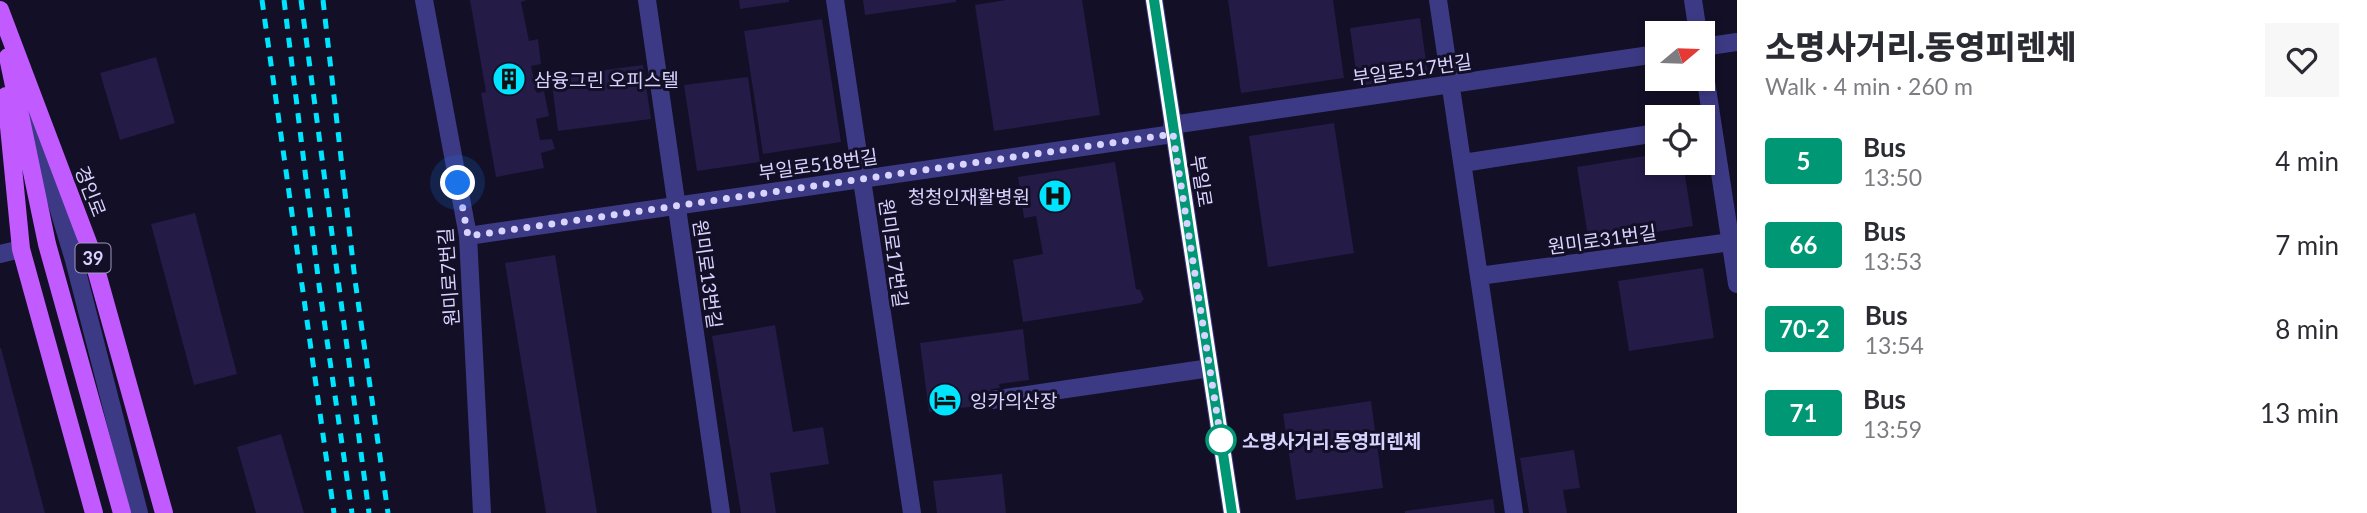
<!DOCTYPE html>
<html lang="en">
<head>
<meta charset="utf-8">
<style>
	:root { --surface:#fff; --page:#f7f7f7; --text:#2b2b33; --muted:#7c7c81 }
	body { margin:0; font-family:Lato,"Noto Sans KR",sans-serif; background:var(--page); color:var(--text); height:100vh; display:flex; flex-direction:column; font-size:26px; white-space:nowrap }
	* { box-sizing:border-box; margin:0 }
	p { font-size:23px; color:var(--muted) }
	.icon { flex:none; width:38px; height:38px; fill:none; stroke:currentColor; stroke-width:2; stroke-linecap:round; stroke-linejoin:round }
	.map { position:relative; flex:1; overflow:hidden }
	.panel { display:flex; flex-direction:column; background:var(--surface); width:630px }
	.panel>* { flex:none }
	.badge { padding:0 14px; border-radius:5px; font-size:24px; line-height:46px }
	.needle { width:46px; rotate:71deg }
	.buttons { position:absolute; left:1645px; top:21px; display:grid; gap:14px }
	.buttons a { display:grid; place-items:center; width:70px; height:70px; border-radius:0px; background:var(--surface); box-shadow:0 4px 10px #0003; font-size:35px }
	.you { position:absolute; width:35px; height:35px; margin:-18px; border:5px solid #fff; border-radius:50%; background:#1a73e8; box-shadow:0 0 0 10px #1a73e833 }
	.map>.badge { position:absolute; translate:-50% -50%; box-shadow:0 0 0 4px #fff }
	.round { display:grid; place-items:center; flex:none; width:74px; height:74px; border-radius:0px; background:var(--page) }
	.overview { display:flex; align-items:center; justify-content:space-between; height:119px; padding:0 28px }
	h1 { font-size:33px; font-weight:800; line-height:52px }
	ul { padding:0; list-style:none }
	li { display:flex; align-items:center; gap:21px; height:84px; padding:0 28px }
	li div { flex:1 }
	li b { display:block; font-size:26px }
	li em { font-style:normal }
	li .badge { min-width:77px; font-weight:700; text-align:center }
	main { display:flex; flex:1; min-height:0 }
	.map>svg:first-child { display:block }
	.building { fill:#241b47 }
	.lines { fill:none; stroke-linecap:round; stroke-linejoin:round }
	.minor { stroke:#3d3a85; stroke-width:18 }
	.major { stroke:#c25bff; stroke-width:18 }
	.rail { stroke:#00e5ff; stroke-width:5; stroke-dasharray:10 9; stroke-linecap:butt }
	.line-casing { stroke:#fff; stroke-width:16 }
	.line { stroke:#009775; stroke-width:10 }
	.walk { stroke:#d9d4ff; stroke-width:7; stroke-dasharray:0 12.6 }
	.stop-dot { fill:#fff; stroke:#009775; stroke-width:3.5 }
	.labels { text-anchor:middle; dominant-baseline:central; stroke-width:6; stroke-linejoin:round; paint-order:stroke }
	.shield { fill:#130f26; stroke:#9e99be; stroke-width:2 }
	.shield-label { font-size:18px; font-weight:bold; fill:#d9d4ff }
	.street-label { font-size:19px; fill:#d9d4ff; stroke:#130f26 }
	.poi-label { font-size:19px; fill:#d9d4ff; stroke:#130f26; text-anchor:start }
	.stop-label { font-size:19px; font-weight:bold; fill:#d9d4ff; stroke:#130f26; text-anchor:start }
</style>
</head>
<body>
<main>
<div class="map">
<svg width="1737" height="513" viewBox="0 0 1737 513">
	<rect width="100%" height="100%" fill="#130f26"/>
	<!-- building -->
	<path class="building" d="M470,0H527L521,2L529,41L538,39L541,64L531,66L537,93L544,91L549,116L536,119L540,140L552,139L555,149L541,153L544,168L496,177L481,93L486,92Z
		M739,0H789V2L740,9Z
		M863,0H956V2L865,15Z
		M1006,0H1082L1100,115L994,131L975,5Z
		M1228,0H1333L1344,78L1241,93Z
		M1420,18L1428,76L1358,86L1350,28Z
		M822,19L841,142L763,154L744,31Z
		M156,57L175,123L120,140L100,73Z
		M643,65L651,119L558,131L551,77Z
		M748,77L760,162L697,171L684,85Z
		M1334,123L1354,253L1268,267L1249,136Z
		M1657,154V163H1683L1693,226L1589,243L1577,167Z
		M1115,162L1136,289L1140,290L1144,299L1141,303L1023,322L1013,260L1043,254L1036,216L1024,218L1018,177Z
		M195,213L237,374L194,385L151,224Z
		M555,255L597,513H546L505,263Z
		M1703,268L1714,338L1629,351L1618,281Z
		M775,325L793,432L823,427L829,464L770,473L776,513H741L712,336Z
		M1023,329L1029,380L999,384L1000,388L991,389L993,404L929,412L920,343Z
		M0,348H1L45,513H0Z
		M1371,401L1383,488L1296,500L1283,414Z
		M281,434L304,513H256L237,447Z
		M1574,450L1580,488L1563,490L1567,513H1529L1520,458Z
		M1002,474L1006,513H937L933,481Z
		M1493,499L1495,513H1405V511Z"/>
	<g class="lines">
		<!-- minor -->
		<path class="minor" d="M424,0L468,236L482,513
			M647,0L721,513
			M835,0L912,513
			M1154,0L1232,513
			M1438,0L1514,513
			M1693,0L1698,33
			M1703,47L1737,42
			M1703,62L1737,284
			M24,94L74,260L139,513
			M1172,125L1657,54
			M1463,163L1657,133
			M468,236L1173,134
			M0,254L21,249
			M1479,276L1731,242
			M992,400L1210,368"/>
		<!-- major -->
		<path class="major" d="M0,10L90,248L164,513
			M8,57L47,244L122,513
			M6,96L21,249L94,513"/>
		<!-- rail -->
		<path class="rail" d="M262,0L334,513
			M284,0L319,285L352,513
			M301,0L369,513
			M323,0L355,280L388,513"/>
	</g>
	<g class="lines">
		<defs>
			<path id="line" d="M1154,0L1232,513"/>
		</defs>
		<!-- line casing -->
		<use href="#line" class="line-casing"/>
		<!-- line -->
		<use href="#line" class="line"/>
		<!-- walk -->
		<path class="walk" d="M458,183L468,236L1173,134L1221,440"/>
	</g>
	<!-- icons -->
	<defs>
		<symbol id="building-disc" viewBox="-11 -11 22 22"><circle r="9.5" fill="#00e5ff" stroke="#130f26"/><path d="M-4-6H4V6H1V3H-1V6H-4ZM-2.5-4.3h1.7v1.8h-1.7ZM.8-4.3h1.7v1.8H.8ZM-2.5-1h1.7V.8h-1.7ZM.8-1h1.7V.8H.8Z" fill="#111"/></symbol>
		<symbol id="hospital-disc" viewBox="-11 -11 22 22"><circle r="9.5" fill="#00e5ff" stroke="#130f26"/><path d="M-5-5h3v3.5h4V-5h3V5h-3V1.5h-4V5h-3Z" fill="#111"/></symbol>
		<symbol id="hotel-disc" viewBox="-11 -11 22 22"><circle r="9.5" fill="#00e5ff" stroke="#130f26"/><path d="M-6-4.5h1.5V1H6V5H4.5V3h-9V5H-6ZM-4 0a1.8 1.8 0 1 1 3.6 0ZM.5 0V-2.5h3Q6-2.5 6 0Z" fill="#111"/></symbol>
	</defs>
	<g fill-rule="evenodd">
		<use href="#building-disc" x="490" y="60" width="38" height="38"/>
		<use href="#hospital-disc" x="1036" y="177" width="38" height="38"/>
		<use href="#hotel-disc" x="926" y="381" width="38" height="38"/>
	</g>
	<!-- markers -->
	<circle class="stop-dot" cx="1221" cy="440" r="14"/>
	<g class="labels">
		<!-- shield labels -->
		<rect class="shield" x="75.5" y="243.5" width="35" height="29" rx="5"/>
		<g class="shield-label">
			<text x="93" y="258">39</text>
		</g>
		<!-- street labels -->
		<g class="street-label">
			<text transform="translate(1412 69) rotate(-8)">부일로517번길</text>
			<text transform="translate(818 164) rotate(-8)">부일로518번길</text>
			<text transform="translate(1202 181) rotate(81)">부일로</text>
			<text transform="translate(91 191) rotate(69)">경인로</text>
			<text transform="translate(1602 239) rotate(-8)">원미로31번길</text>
			<text transform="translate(894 253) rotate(82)">원미로17번길</text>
			<text transform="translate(708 274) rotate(82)">원미로13번길</text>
			<text transform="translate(448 277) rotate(-94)">원미로7번길</text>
		</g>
		<!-- poi labels -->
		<g class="poi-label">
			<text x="534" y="79">삼융그린 오피스텔</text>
			<text x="1030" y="196" text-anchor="end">청청인재활병원</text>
			<text x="970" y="400">잉카의산장</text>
		</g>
		<!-- stop labels -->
		<g class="stop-label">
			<text x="1242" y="440">소명사거리.동영피렌체</text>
		</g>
	</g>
</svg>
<div class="buttons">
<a><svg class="needle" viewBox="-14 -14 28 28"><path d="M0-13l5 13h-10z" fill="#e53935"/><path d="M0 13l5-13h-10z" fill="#7c7c81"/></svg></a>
<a><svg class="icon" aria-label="locate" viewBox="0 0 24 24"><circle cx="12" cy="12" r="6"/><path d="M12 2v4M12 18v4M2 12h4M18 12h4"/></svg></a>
</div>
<div class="you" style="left:458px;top:183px"></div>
</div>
<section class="panel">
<div class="overview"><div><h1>소명사거리.동영피렌체</h1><p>Walk · 4 min · 260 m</p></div><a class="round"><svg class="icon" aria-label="heart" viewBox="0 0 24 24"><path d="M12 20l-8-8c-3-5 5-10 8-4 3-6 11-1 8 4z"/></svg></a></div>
<ul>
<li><span class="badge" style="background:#009775;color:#fff">5</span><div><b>Bus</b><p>13:50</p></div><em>4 min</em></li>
<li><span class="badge" style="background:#009775;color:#fff">66</span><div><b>Bus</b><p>13:53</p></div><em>7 min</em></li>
<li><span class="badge" style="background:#009775;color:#fff">70-2</span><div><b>Bus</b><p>13:54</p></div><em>8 min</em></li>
<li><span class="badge" style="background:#009775;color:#fff">71</span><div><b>Bus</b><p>13:59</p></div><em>13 min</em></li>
</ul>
</section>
</main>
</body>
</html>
